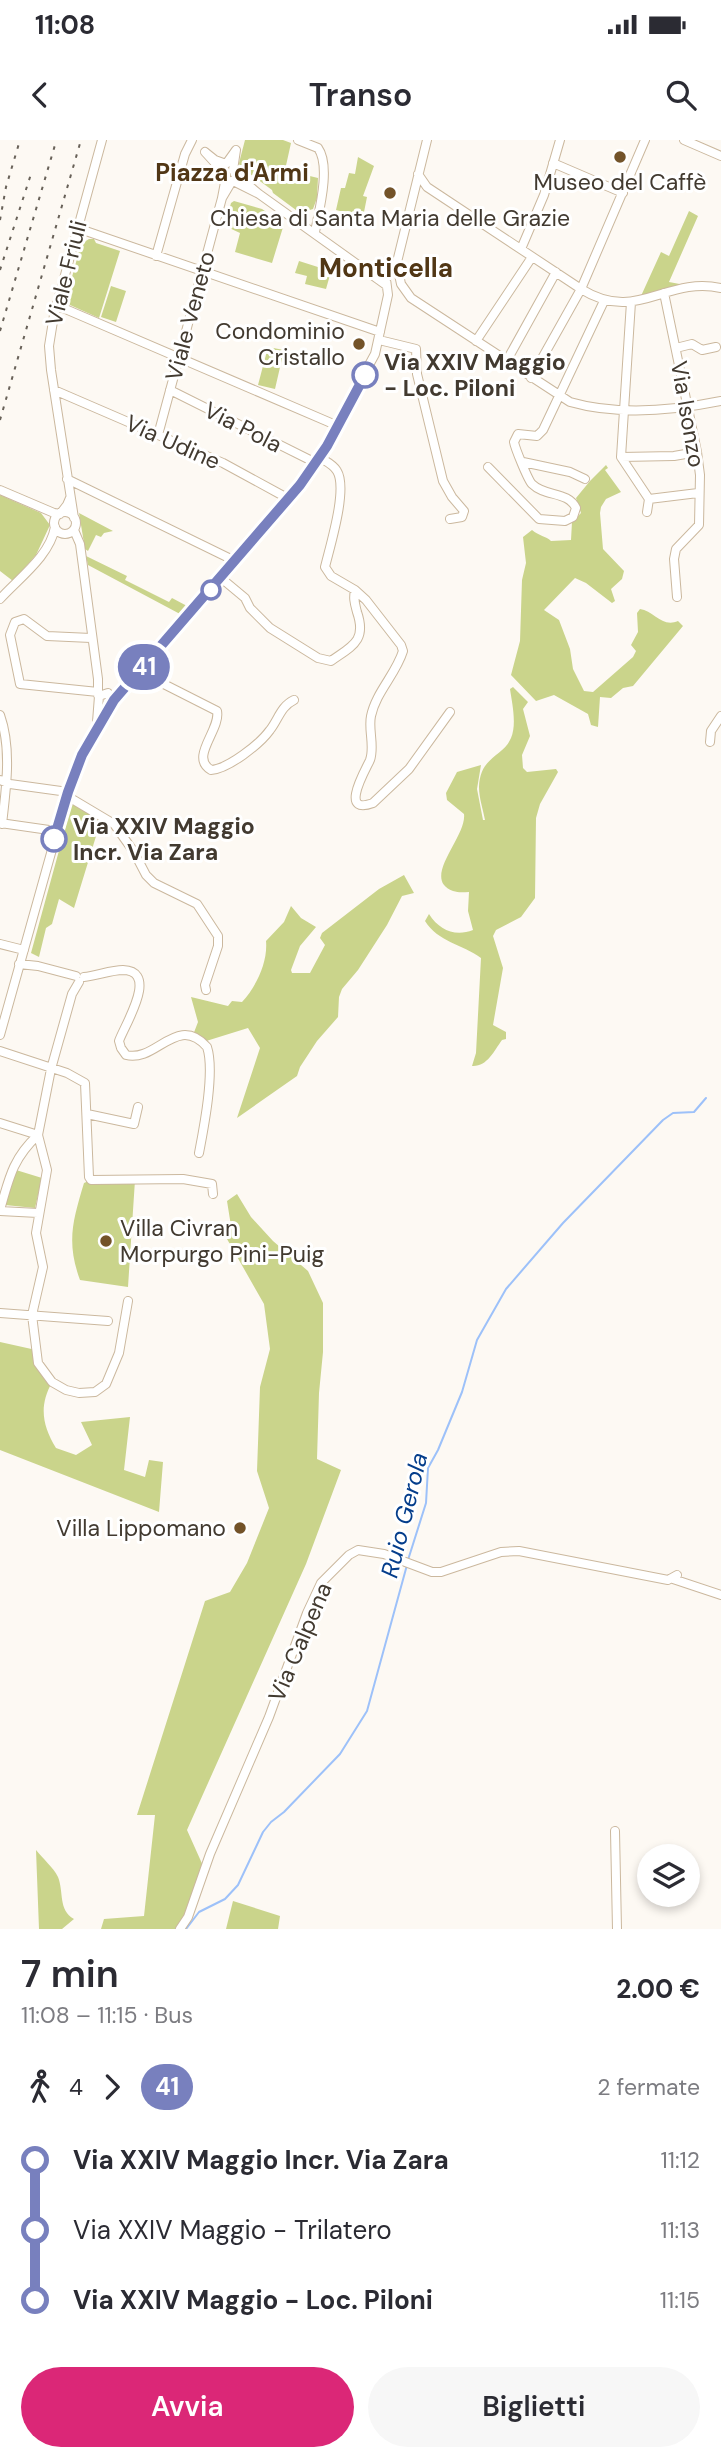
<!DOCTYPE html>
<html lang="it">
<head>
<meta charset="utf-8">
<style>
	:root { --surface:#fff; --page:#f7f7f7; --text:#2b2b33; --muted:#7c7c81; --accent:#db2777 }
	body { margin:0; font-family:"DM Sans",sans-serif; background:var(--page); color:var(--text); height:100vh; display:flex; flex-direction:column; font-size:26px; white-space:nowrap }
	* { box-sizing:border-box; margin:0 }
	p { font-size:23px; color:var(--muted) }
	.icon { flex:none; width:38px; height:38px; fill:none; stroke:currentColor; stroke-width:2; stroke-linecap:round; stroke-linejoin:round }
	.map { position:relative; height:1789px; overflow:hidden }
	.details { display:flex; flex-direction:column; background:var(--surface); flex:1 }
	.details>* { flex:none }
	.badge { padding:0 14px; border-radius:23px; font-size:24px; line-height:46px }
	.controls { position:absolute; left:637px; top:1704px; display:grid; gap:14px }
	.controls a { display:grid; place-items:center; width:63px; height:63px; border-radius:50%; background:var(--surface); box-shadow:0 4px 10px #0003; font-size:35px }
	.map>.badge { position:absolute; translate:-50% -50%; box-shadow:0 0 0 4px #fff }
	.legs { display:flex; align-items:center; gap:10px; height:77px; padding:0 21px; font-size:23px }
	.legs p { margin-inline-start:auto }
	.headline { display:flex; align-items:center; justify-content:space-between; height:119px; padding:0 21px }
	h1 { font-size:38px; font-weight:600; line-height:52px }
	.primary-button { display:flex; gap:14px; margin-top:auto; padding:14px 21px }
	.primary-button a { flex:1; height:80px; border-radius:42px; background:var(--accent); color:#fff; font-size:28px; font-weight:600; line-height:80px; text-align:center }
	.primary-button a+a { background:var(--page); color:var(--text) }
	ul { padding:0 21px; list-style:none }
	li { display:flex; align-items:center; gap:24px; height:70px; font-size:26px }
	li i { display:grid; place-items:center; width:10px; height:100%; margin:0 9px; background:currentColor }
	li i::after { content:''; width:18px; height:18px; margin:-9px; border:5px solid; border-radius:50%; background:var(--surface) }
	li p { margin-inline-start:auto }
	li:first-child i { background:linear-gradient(#0000 50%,currentColor 0) }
	li:last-child i { background:linear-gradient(currentColor 50%,#0000 0) }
	.status { display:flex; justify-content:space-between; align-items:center; height:49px; padding:0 35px; background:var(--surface); direction:ltr }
	.status svg { height:19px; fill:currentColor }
	header { display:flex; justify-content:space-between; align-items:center; height:91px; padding:0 21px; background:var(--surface); font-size:32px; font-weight:600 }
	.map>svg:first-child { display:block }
	.green { fill:#cad48b }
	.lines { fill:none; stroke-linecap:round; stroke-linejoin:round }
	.stream { stroke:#9dc1f9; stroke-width:2 }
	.minor-casing { stroke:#cbb89e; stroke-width:10 }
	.minor { stroke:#fff; stroke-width:8 }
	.rail { stroke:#686158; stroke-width:2; stroke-dasharray:3.5 7; stroke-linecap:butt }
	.line-1-casing { stroke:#fff; stroke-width:16 }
	.line-1 { stroke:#7880be; stroke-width:10 }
	.poi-dot { fill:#735329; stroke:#fff; stroke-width:2.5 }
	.stop-1-dot { fill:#fff; stroke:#7880be; stroke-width:3.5 }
	.labels { text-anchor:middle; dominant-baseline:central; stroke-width:6; stroke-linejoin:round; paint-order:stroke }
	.poi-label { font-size:23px; fill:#423a30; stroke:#fff }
	.street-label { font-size:23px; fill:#423a30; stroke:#fff }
	.stop-label { font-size:23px; font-weight:bold; fill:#423a30; stroke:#fff; text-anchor:start }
	.neighbourhood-label { font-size:24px; font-weight:bold; fill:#513716; stroke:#fff }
	.water-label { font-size:24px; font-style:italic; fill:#043d8b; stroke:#fff }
	.quarter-label { font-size:26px; font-weight:bold; fill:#513716; stroke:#fff }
</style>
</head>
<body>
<div class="status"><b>11:08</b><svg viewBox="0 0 49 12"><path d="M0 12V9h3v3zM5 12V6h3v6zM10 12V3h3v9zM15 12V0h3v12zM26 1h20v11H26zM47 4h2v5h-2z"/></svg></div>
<header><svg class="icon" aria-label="back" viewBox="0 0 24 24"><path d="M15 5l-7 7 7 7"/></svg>Transo<svg class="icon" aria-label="search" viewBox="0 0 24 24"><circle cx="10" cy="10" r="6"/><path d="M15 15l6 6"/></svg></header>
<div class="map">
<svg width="721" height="1789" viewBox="0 0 721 1789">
	<rect width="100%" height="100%" fill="#fdf9f3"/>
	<!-- green -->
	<path class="green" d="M245,0H283L291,3L285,30L318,38L317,58L313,69L300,73L273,53L272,50L246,31H241L239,23Z
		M358,17L374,26L363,56L367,57L363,77L336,70L341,48H345L349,33L355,34Z
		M234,61L262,69L284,84L272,123L235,112L240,93L225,86L231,63Z
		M689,71L698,76L669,142L685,145L641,156L661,112L669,116Z
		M89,99H94L96,103L120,111L99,178L70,165L66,159L81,104Z
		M299,121L321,128L322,125L332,128L326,149L305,144L307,136L295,133Z
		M111,146L126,151L116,182L101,177Z
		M268,207L284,210L275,249L258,245Z
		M606,325L608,328L605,330L621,352L606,359L601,367L600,373L603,409L624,431L622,439L611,449L615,461L612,463L586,443L575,438L544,470L559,480L570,509L573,529L584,551L593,552L633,517L636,511L631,505L638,492L637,473L640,469C654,471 662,488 678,481L683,486L633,546L623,548L611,558L600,557L598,587L591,585L588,574L554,555L536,561L511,535L520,501L522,440L526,423L523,397L532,390C539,396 546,396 551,401L571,400L572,382L581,373L576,358L590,341Z
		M0,355L41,373L50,385L36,415L13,441L0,431Z
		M79,373L113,391L104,393L101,397L96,395L88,411L85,409Z
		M86,416L127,436L125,440L169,462L172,458L187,466L180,474L88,425Z
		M513,547L528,562L523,569L530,596L522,615L523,628L527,632L556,629L558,632L540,664L536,678L535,758L521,777L496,790L493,796L503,828L493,885L506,892V899L502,900C494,911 487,927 472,926L476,913L481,818C462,804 438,802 425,781L429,774C439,790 455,797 473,790L468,771L469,752C464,752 459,753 453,751C420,739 467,697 464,674L447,660L446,653L457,632L481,625L477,649L483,680H485C483,669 479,658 479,647C480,616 503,617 511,598C517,584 512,563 510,549Z
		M72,663L101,680L74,768L59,759L52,784L46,788L39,817L31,813Z
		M404,735L414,753L402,756L387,785L358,830L342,849L339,857L338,877L317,901L300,927L297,936L237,978L260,908L248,888L203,902L193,895L198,882L191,857L228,866L232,861L242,862C256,847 268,822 266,801L284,782L291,766L301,778L316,787L300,806L291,830L292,833H310L325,805L320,798L322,793L379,749Z
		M16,1030L42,1038L35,1068L5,1065Z
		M91,1040H135L128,1147L80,1140C66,1102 73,1080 84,1043Z
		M237,1054L251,1077L273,1101L308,1131L323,1163V1212L319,1253L317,1319L341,1330L306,1424L187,1690L204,1728L180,1789H101L104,1779L144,1776L155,1675H137L205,1461L230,1452L247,1423L269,1368L257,1331L260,1247L270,1209L264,1164L227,1099L231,1086L227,1061Z
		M0,1202L36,1210L38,1223L52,1242C39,1266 42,1285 56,1308L76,1315L92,1305L81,1282L130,1277L124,1330L145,1337L149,1320L163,1322L159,1372L0,1310Z
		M36,1710C43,1719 53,1727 58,1737C64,1752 58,1770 74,1779L62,1789H39Z
		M233,1761L280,1776L278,1789H226Z"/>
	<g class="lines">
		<!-- stream -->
		<path class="stream" d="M408,1420L426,1363L428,1328L438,1310L462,1252L477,1200L506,1149L563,1083L663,980L673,973L694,972L706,958
			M186,1789L199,1772L225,1759L238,1745L263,1692L271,1682L284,1672L340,1614L367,1571L407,1425"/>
		<defs>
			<path id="minor" d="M298,0L318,8C331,26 319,71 315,92
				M684,0L721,16
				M553,23L623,53
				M418,34L427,47L581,149C637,184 665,136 721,148
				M226,35L205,12L215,20L226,24L236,10L233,30
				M226,37L222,58L232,41
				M233,41L259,54L235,34
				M259,54L386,145
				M77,88L380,192
				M521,109L544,55L560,0
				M156,116L185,14L192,0
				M397,125L401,144L411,158L570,262C619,276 672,271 721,261
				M664,153L697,312L700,335L699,385L676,409L674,419L677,457
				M631,162L621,317L649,359L647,372
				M56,165L338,286
				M379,200L416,209L417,234L443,341L452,357L464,371L462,377L450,379
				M476,201L532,117
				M676,208L692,204L702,210L716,207
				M506,222L556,132
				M531,238L581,149L645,0
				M54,250L223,323L289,359
				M170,250L316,323
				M158,295L222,58
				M621,317L674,316L697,312
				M523,322L570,332L585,339
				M488,327L539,379L565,381L573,377L576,368C568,351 545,357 532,344C528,340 515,308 514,302L518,294L537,296L543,290L604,161
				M67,339L235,421
				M0,350L54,373L60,374L67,365L70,358
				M649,359L698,353
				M54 383a11 11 0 1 1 22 0a11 11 0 1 1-22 0Z
				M74,378L51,230L49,206L54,175L102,0
				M74,390L80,404L98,539V555
				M221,438L245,458L250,468L270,488L318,518L331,521C352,506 367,501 357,472C355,464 353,459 355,450L331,436L325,427C330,406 348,349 337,331C333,324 325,321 319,317
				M355,450L366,460L401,505L403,511C396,534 376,552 371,576C368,590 375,606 370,620C366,629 338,676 373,663L409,629L450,572
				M0,459C19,438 50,416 55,387
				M91,498L47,496L24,479L15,482L10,495L20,544L98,552
				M140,532L217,571C221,590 189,617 211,630C228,629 260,604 270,590C278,580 281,566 294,560
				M0,575C12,609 6,649 2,684
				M97,582L99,556L108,553L114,560
				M89,601L114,560L289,359L319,317L375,214L388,155L386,139L397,122L427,0
				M710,602L711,591L721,576
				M0,640L10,644L68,652
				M67,656L114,684L134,712L146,735L154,743L197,764L218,796V806L205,845L206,850
				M0,683L56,691
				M0,804L24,810
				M19,824L38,826L76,836
				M84,837C96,836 111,830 123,830C160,831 124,886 119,901L121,908L126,915C156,923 177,873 207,907C215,931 204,987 199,1013
				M79,842L72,854L51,929L38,995L47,1030L36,1093L43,1127L32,1175L38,1223L52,1242L66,1250L79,1253L95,1252L106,1244L119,1213L128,1161
				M0,895L67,656L91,597
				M0,911L67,933L85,943L89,1037L91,1040L183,1039L212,1044L213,1054
				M87,974L134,984L138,967
				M0,983L38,995
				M0,1070C9,1038 13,1018 38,995
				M0,1071L38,1073
				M0,1173L108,1181
				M673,1439L721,1455
				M615,1691L617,1789
				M180,1789L188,1777L210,1714L269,1577L307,1473L321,1443L349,1415L358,1410L384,1414L432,1432H441L501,1412L519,1411L668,1440L677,1435"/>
		</defs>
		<!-- minor casing -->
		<use href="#minor" class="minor-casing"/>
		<!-- minor -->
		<use href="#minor" class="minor"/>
		<!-- rail -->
		<path class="rail" d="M0,80L6,47L20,0
			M0,130L31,34
			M0,191L55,5
			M0,280L81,0"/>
	</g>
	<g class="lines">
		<defs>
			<path id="line-1" d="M54,699L68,652L82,615L114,560L300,345L327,306L365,235"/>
		</defs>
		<!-- line-1 casing -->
		<use href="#line-1" class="line-1-casing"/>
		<!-- line-1 -->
		<use href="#line-1" class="line-1"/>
	</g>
	<!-- markers -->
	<g class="poi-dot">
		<circle cx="620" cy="17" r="7"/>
		<circle cx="390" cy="53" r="7"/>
		<circle cx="359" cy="204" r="7"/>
		<circle cx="106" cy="1101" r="7"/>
		<circle cx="240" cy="1388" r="7"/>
	</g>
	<g class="stop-1-dot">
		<circle cx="365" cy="235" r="12"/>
		<circle cx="211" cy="450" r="9"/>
		<circle cx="54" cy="699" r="12"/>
	</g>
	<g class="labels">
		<!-- poi labels -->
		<g class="poi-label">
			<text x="620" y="42">Museo del Caffè</text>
			<text x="390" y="78">Chiesa di Santa Maria delle Grazie</text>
			<text x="345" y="191" text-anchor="end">Condominio<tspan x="345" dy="26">Cristallo</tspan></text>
			<text x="120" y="1088" text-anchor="start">Villa Civran<tspan x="120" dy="26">Morpurgo Pini-Puig</tspan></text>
			<text x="226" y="1388" text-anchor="end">Villa Lippomano</text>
		</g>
		<!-- street labels -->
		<g class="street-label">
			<text transform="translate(66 133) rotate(-76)">Viale Friuli</text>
			<text transform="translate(190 176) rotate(-75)">Viale Veneto</text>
			<text transform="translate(688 274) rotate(80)">Via Isonzo</text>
			<text transform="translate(243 287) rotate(27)">Via Pola</text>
			<text transform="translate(173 302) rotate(24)">Via Udine</text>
			<text transform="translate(300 1502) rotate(-67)">Via Calpena</text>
		</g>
		<!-- stop labels -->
		<g class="stop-label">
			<text x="384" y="222">Via XXIV Maggio<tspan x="384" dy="26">- Loc. Piloni</tspan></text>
			<text x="73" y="686">Via XXIV Maggio<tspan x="73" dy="26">Incr. Via Zara</tspan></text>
		</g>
		<!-- neighbourhood labels -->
		<g class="neighbourhood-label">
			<text x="232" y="32">Piazza d'Armi</text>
		</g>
		<!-- water labels -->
		<g class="water-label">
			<text transform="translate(404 1375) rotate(-76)">Ruio Gerola</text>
		</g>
		<!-- quarter labels -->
		<g class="quarter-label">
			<text x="386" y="128">Monticella</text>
		</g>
	</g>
</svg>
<div class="controls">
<a><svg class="icon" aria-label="layers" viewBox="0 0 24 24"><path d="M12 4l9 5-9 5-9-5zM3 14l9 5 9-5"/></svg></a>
</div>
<b class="badge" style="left:144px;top:527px;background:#7880be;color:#fff">41</b>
</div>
<section class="details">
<div class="headline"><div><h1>7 min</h1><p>11:08 – 11:15 · Bus</p></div><b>2.00 €</b></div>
<div class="legs"><svg class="icon" aria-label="walk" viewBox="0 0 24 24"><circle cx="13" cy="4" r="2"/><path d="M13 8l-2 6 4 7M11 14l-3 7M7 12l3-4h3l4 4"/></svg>4<svg class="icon" aria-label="forward" viewBox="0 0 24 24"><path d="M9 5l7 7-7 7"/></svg><b class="badge" style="background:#7880be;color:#fff">41</b><p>2 fermate</p></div>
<ul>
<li><i style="color:#7880be"></i><b>Via XXIV Maggio Incr. Via Zara</b><p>11:12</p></li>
<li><i style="color:#7880be"></i><span>Via XXIV Maggio - Trilatero</span><p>11:13</p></li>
<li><i style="color:#7880be"></i><b>Via XXIV Maggio - Loc. Piloni</b><p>11:15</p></li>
</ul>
<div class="primary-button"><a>Avvia</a><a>Biglietti</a></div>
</section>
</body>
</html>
